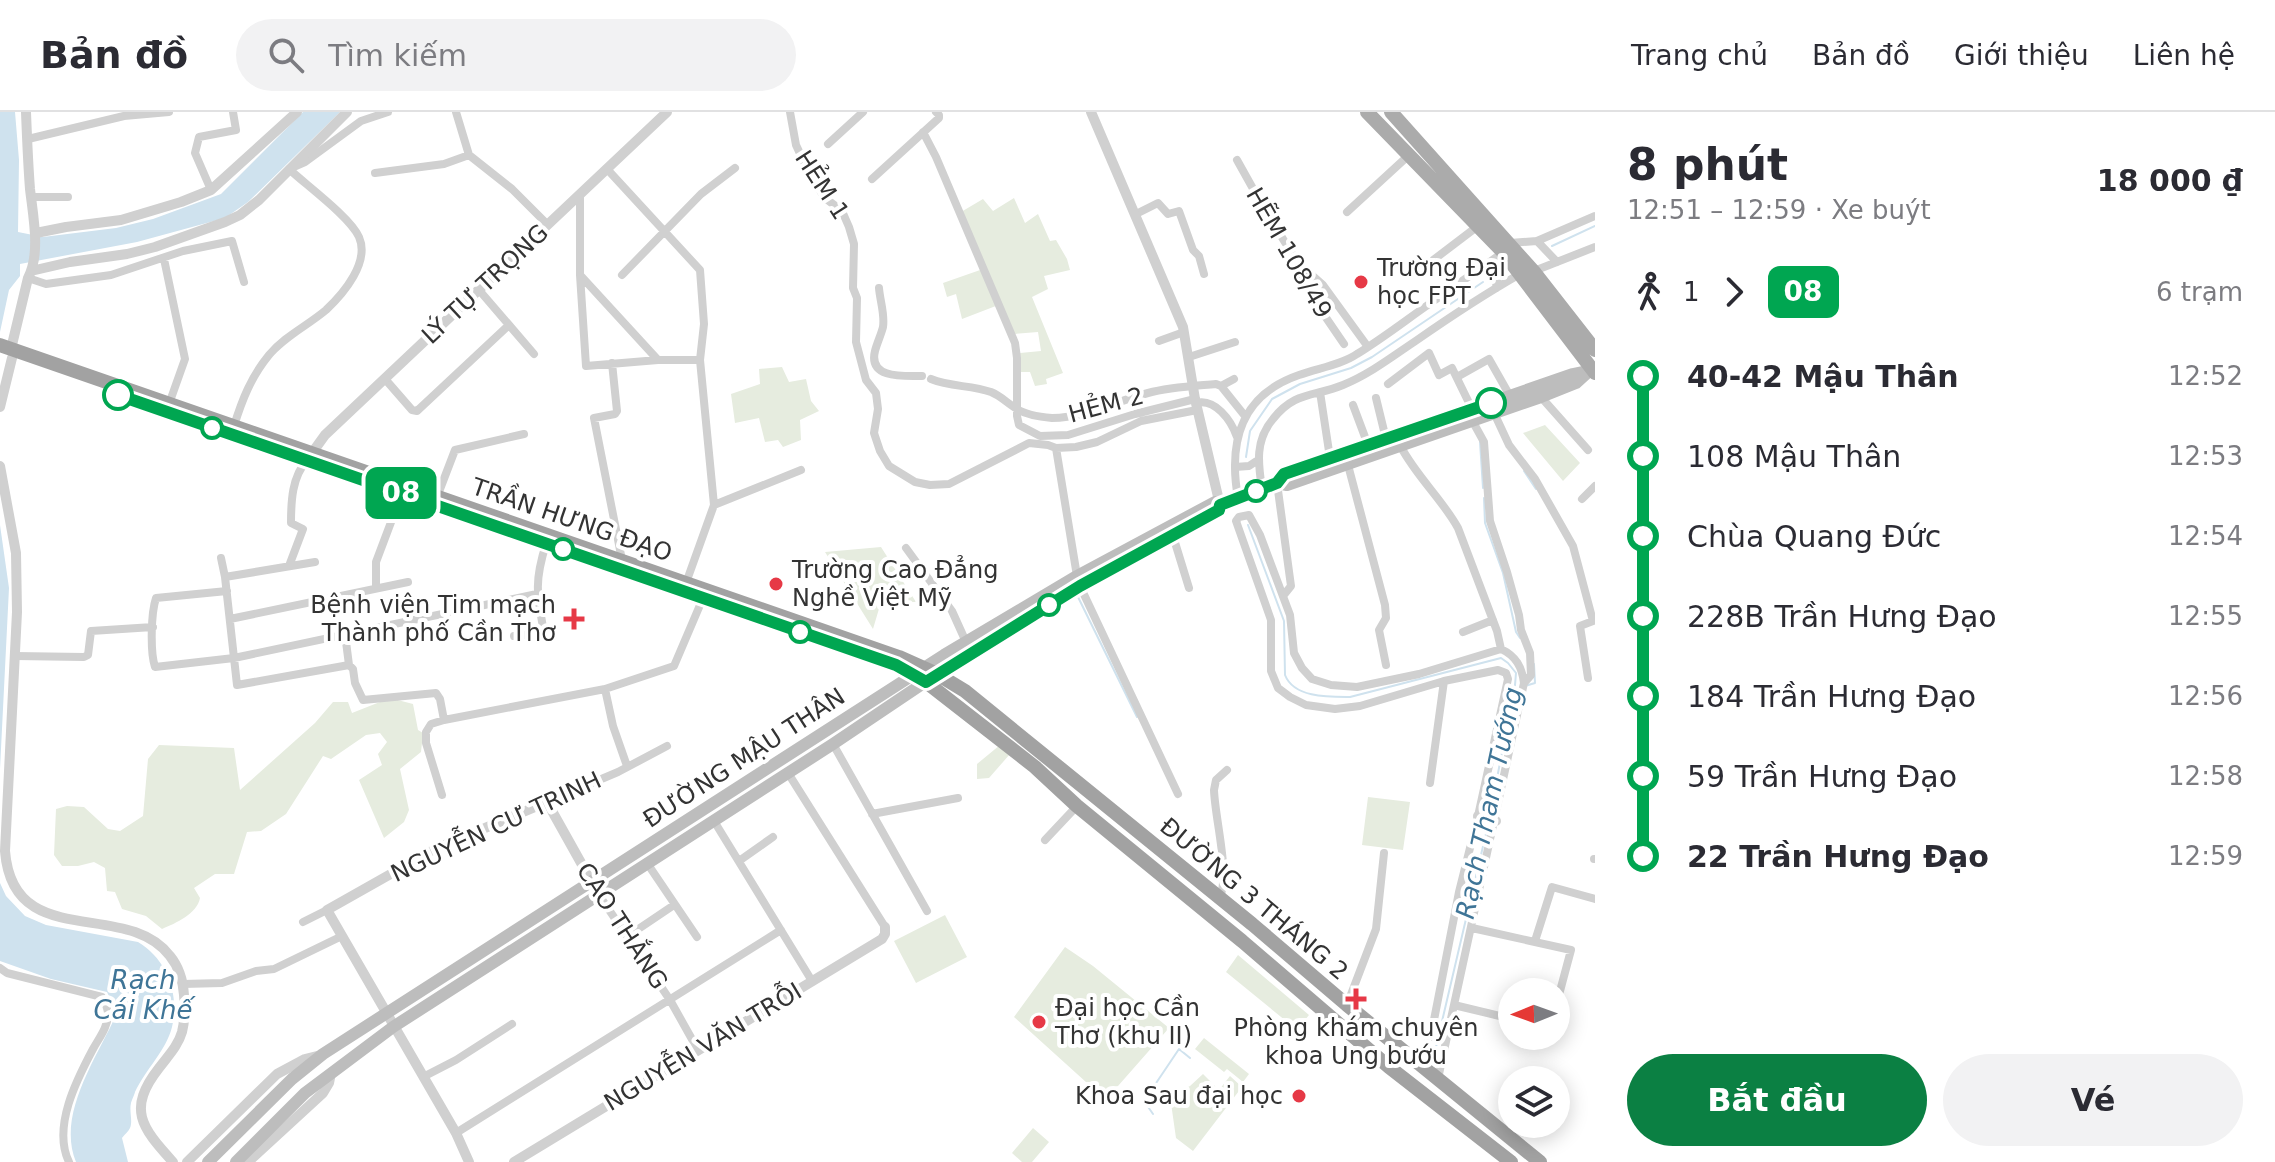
<!DOCTYPE html>
<html lang="vi">
<head>
<meta charset="utf-8">
<style>
	:root { --surface:#fff; --page:#f2f2f3; --text:#2b2b33; --muted:#7c7c81; --line:#e1e1e2; --accent:#0b8043 }
	body { margin:0; font-family:"DejaVu Sans",sans-serif; background:var(--page); color:var(--text); height:100vh; display:flex; flex-direction:column; font-size:30px; white-space:nowrap }
	* { box-sizing:border-box; margin:0 }
	p { font-size:26px; color:var(--muted) }
	.icon { flex:none; width:44px; height:44px; fill:none; stroke:currentColor; stroke-width:2; stroke-linecap:round; stroke-linejoin:round }
	.map { position:relative; flex:1; overflow:hidden }
	.side { display:flex; flex-direction:column; background:var(--surface); width:680px }
	.side>* { flex:none }
	.badge { padding:0 16px; border-radius:12px; font-size:28px; line-height:52px }
	.needle { width:52px; rotate:269deg }
	.buttons { position:absolute; left:1498px; top:866px; display:grid; gap:16px }
	.buttons a { display:grid; place-items:center; width:72px; height:72px; border-radius:50%; background:var(--surface); box-shadow:0 4px 20px #0003; font-size:40px }
	.map>.badge { position:absolute; translate:-50% -50%; box-shadow:0 0 0 4px #fff }
	.legs { display:flex; align-items:center; gap:12px; height:88px; padding:0 32px; font-size:26px }
	.legs p { margin-inline-start:auto }
	.head { display:flex; align-items:center; justify-content:space-between; height:136px; padding:0 32px }
	h1 { font-size:44px; font-weight:700; line-height:60px }
	.primary-button { display:flex; gap:16px; margin-top:auto; padding:16px 32px }
	.primary-button a { flex:1; height:92px; border-radius:48px; background:var(--accent); color:#fff; font-size:32px; font-weight:700; line-height:92px; text-align:center }
	.primary-button a+a { background:var(--page); color:var(--text) }
	ul { padding:0 32px; list-style:none }
	li { display:flex; align-items:center; gap:28px; height:80px; font-size:30px }
	li i { display:grid; place-items:center; width:12px; height:100%; margin:0 10px; background:currentColor }
	li i::after { content:''; width:20px; height:20px; margin:-10px; border:6px solid; border-radius:50%; background:var(--surface) }
	li p { margin-inline-start:auto }
	li:first-child i { background:linear-gradient(#0000 50%,currentColor 0) }
	li:last-child i { background:linear-gradient(currentColor 50%,#0000 0) }
	header { display:flex; align-items:center; gap:48px; box-sizing:border-box; height:112px; padding:0 40px; background:var(--surface); border-bottom:2px solid var(--line) }
	header strong { font-size:38px }
	nav { display:flex; gap:44px; margin-inline-start:auto; font-size:28px }
	.search { width:560px; height:72px; background:var(--page); display:flex; align-items:center; gap:20px; box-sizing:border-box; padding:0 28px; border-radius:44px; color:var(--muted); font-size:30px }
	main { display:flex; flex:1; min-height:0 }
	.map>svg:first-child { display:block }
	.green { fill:#e6ecdf }
	.water { fill:#cfe2ee }
	.lines { fill:none; stroke-linecap:round; stroke-linejoin:round }
	.stream { stroke:#cfe2ee; stroke-width:2 }
	.minor { stroke:#d0d0d0; stroke-width:8 }
	.tertiary { stroke:#d0d0d0; stroke-width:10 }
	.secondary { stroke:#bdbdbd; stroke-width:12 }
	.primary { stroke:#ababab; stroke-width:14 }
	.trunk { stroke:#a2a2a2; stroke-width:14 }
	.line-1-casing { stroke:#fff; stroke-width:18 }
	.line-1 { stroke:#00a651; stroke-width:12 }
	.poi-dot { fill:#e63946; stroke:#fff; stroke-width:3 }
	.stop-1-dot { fill:#fff; stroke:#00a651; stroke-width:4 }
	.labels { text-anchor:middle; dominant-baseline:central; stroke-width:8; stroke-linejoin:round; paint-order:stroke }
	.street-label { font-size:24px; fill:#333; stroke:#fff }
	.poi-label { font-size:24px; fill:#333; stroke:#fff; text-anchor:start }
	.water-label { font-size:26px; font-style:italic; fill:#3f7597; stroke:#fff }
</style>
</head>
<body>
<header>
<strong>Bản đồ</strong>
<div class="search"><svg class="icon" aria-label="search" viewBox="0 0 24 24"><circle cx="10" cy="10" r="6"/><path d="M15 15l6 6"/></svg>Tìm kiếm</div>
<nav><a>Trang chủ</a><a>Bản đồ</a><a>Giới thiệu</a><a>Liên hệ</a></nav>
</header>
<main>
<div class="map">
<svg width="1595" height="1050" viewBox="0 0 1595 1050">
	<rect width="100%" height="100%" fill="#fff"/>
	<!-- green -->
	<path class="green" d="M1014,86L1025,111L1038,102L1050,129L1056,128L1067,147L1070,158L1044,164L1048,177L1032,185L1063,261L1046,267L1047,272L1035,274L1030,260H1021L1020,241L1041,239L1038,220L1014,222L1001,192L962,207L956,182L947,185L943,171L983,157L961,100L983,87L993,99Z
		M782,255L789,270L806,267L811,289L819,299L800,308L801,328L783,335L778,328L765,330L759,306L735,311L731,282L760,272L759,257Z
		M1545,313L1580,351L1563,369L1523,321Z
		M881,435L916,490H881L873,517L825,440Z
		M390,586L413,592L418,618L423,621L421,640L400,657L409,698L404,710L384,726L359,668L382,653L378,642L387,630L380,621L366,623L331,647L323,644L286,702L261,719L247,720L234,762H215L194,776L200,786C197,802 176,811 162,817L146,804L122,797L115,780L107,779L105,756L94,750L78,754H62L54,743L56,697L67,694L84,695L108,717L120,719L143,704L148,647L159,633L234,636L240,678L315,611L333,590H348L352,601Z
		M1000,633L1010,642L989,666L977,667V652Z
		M1368,685L1410,690L1403,738L1362,733Z
		M945,803L967,845L916,871L894,829Z
		M1065,835L1093,854L1169,916L1118,974L1097,980L1014,905Z
		M1238,843L1309,903L1297,918L1226,860Z
		M1204,926L1249,962L1243,970L1227,957L1224,960L1195,937Z
		M1203,962L1219,978L1230,964L1242,975L1193,1039L1176,1026L1170,984L1190,974Z
		M1033,1016L1049,1030L1032,1050H1022L1012,1041Z"/>
	<!-- water -->
	<path class="water" d="M0,0H15L19,48L18,120L43,125L116,116L153,107L221,82L303,0H340L248,90L225,106L137,130L20,152V164L9,178L0,220Z
		M0,413L9,476L0,657Z
		M0,771L6,784L25,804L46,813L138,830C167,847 180,883 172,915C166,939 145,958 135,980C135,981 131,990 131,991C129,999 133,1009 130,1016C128,1020 125,1022 122,1026L128,1050H76C56,1002 98,944 117,901L107,880L51,867L0,849Z"/>
	<g class="lines">
		<!-- stream -->
		<path class="stream" d="M1552,134L1595,114
			M1480,330L1483,376
			M1246,345L1250,319L1272,287L1300,272L1351,256L1372,245L1483,170
			M1524,359L1536,377
			M1484,386L1485,411L1503,461L1516,520L1520,526
			M1248,413L1284,509L1285,563C1294,586 1329,585 1350,585L1501,546L1508,551L1516,561L1515,573L1488,713L1436,935
			M1078,485L1137,605
			M1525,574L1535,571L1534,552
			M1153,1002L1144,989L1179,937L1190,946"/>
		<!-- minor -->
		<path class="minor" d="M456,0L469,43L512,77L548,113
			M790,0L796,33L811,65L825,86L842,99L849,115L854,132L853,176L857,186L856,230L866,268L876,281L878,297L874,321L880,339L889,354L915,370L930,373L949,372L1029,331L1048,333L1056,336L1076,335L1097,330L1141,309L1197,298
			M923,20L936,45L1015,231L1017,246V304L1019,313L1040,324L1068,323L1135,302L1195,287
			M28,27L124,4L169,0
			M828,32L863,0
			M1237,48L1261,91L1297,150L1305,175L1344,232
			M607,57L700,158L704,212L700,248L714,393L686,471
			M375,61L444,52L469,43
			M872,67L939,6V3L936,0
			M211,78L195,41L199,25L236,18L233,0
			M31,85H68
			M1347,100L1408,44
			M1136,102L1158,91L1168,102L1179,99L1193,138L1199,144L1204,162
			M1537,129L1557,150
			M1510,131L1537,129L1595,104
			M164,147L185,247L169,292
			M1297,150L1323,173L1368,235
			M1428,152L1478,114
			M1482,156L1495,160L1497,166L1496,176
			M1534,159L1595,135
			M580,163L586,254L658,248L580,163V82
			M622,163L701,82L735,56
			M28,166L46,172L111,163L183,139L232,129L244,170
			M879,176C880,189 885,202 883,215C881,223 877,231 875,239C868,267 904,264 922,264
			M479,178L534,242
			M1159,229L1184,220
			M1189,245L1235,230
			M658,248H700
			M612,251L617,299L615,302L594,306L622,448
			M1457,265L1489,247L1510,284
			M385,267L412,298L417,299L509,213
			M931,267C950,275 971,273 991,280C1001,284 1007,291 1017,297C1026,303 1041,305 1052,306C1086,306 1116,289 1148,281C1170,275 1194,274 1216,272L1221,274L1245,304
			M1388,272L1429,241L1439,263L1452,256L1472,297
			M1221,274L1234,267
			M1320,280L1330,346
			M1541,285L1588,338
			M1376,286L1386,327
			M1196,291C1215,286 1231,308 1237,325
			M1353,293L1368,333
			M1495,303L1509,333L1535,367L1573,434L1593,509L1580,514L1588,566
			M1473,310L1484,330L1490,409L1507,460L1519,503L1521,518L1530,541L1531,563L1524,571
			M234,314C242,288 251,265 269,243C285,224 307,214 326,198C344,181 370,150 359,125C350,105 306,73 289,57L305,50L361,9L388,0
			M1401,335C1417,365 1442,387 1458,416L1497,519L1501,537
			M1056,336L1077,464
			M1348,353L1385,493L1386,506L1379,518L1386,553
			M1235,355L1249,354L1258,348
			M1277,371L1291,474L1283,484
			M1262,377C1258,351 1255,328 1273,307C1295,279 1314,285 1343,273C1370,262 1393,244 1417,228C1450,205 1485,182 1520,162
			M437,385L455,338L524,322
			M1238,386C1228,329 1241,283 1299,263C1318,256 1341,253 1357,242C1385,225 1411,204 1438,186C1459,170 1482,157 1503,140
			M1582,387L1595,374
			M714,393L801,358
			M1173,424L1189,476
			M906,436L952,499L966,530
			M221,446L225,465L237,573L349,553
			M289,454L303,417L291,411C291,389 292,365 307,348
			M225,465L315,450
			M1080,474L1178,682
			M376,476V450L402,381
			M227,479L156,486C151,501 150,540 155,555L234,546L537,482
			M230,507L408,470
			M1463,520L1493,508
			M345,522L349,553L353,557L355,571L363,588L436,581L440,587L444,608L605,577L674,554L703,486
			M514,524L544,521C537,482 534,470 546,432
			M15,544L84,545L88,543L91,519L153,515
			M605,577L613,614L627,654
			M833,632L927,799
			M788,661L885,815
			M1430,671L1444,569
			M442,683L426,631V620L431,612L444,608
			M547,690L618,660L667,634
			M872,702L958,686
			M714,709L812,869
			M1045,728L1077,694
			M1594,747H1595
			M739,749L773,725
			M647,751L697,825
			M599,783L670,888L698,938
			M1220,785C1230,761 1215,707 1214,678L1216,668L1227,658
			M303,810L327,798
			M1472,816L1571,838L1556,894
			M628,824L674,793
			M1535,829L1552,775L1595,787
			M0,856L7,861L102,885C105,891 108,896 108,902C108,915 99,926 93,937C77,967 52,1015 69,1050
			M183,872L222,871L256,859L274,857L342,824
			M1347,893L1376,817L1384,741
			M1454,893L1512,907
			M1425,939L1433,913L1459,780L1478,704L1508,567L1506,561L1498,558L1444,569L1360,594L1335,597L1306,593L1290,585L1278,576L1271,559V508L1236,409L1239,405L1249,403L1260,423L1290,503L1294,541L1302,556L1312,567L1331,573L1357,575L1419,562L1501,537C1516,544 1522,555 1524,571L1442,948
			M1420,951L1425,939L1442,948L1438,967
			M423,965L456,948L512,912
			M456,1021L781,818"/>
		<!-- tertiary -->
		<path class="tertiary" d="M1091,0L1183,215L1195,287L1220,393
			M36,121L66,115L121,108L181,90L211,78L297,0
			M31,159L70,150L127,142L155,135L225,110L240,103L259,88L347,0
			M11,237L28,166C41,141 33,104 30,77C28,51 27,26 26,0
			M0,295L12,246
			M307,348L325,323L667,0
			M0,354L16,441L17,500L5,739C13,841 126,786 170,844C179,855 183,869 184,883C185,895 185,908 182,920C178,934 168,944 159,956C127,997 141,1015 173,1050
			M1478,704H1479
			M1495,708L1496,709
			M187,1050L277,962L305,947L321,943
			M248,1050L323,981L329,971L331,961
			M469,1050L456,1021L327,798L435,737L547,690L599,783
			M514,1050L882,827L885,822V815"/>
		<!-- secondary -->
		<path class="secondary" d="M1277,371L1287,373L1541,285L1576,271L1587,261
			M208,1050L292,967L323,942L944,543L1077,464L1215,390L1220,393L1277,371L1284,362L1573,262L1592,258
			M236,1050L305,981L393,915L833,632L937,562L1080,474L1219,398L1220,393"/>
		<!-- primary -->
		<path class="primary" d="M1367,0L1503,140L1595,261
			M1391,0L1535,161L1595,238"/>
		<!-- trunk -->
		<path class="trunk" d="M0,233L899,545L937,562L965,579L1252,812L1347,893L1540,1050
			M899,555L926,570L1035,655L1077,694L1242,829L1389,955L1511,1050"/>
	</g>
	<g class="lines">
		<defs>
			<path id="line-1" d="M118,283L896,553L926,570L1080,474L1219,398L1220,393L1277,371L1284,362L1491,291"/>
		</defs>
		<!-- line-1 casing -->
		<use href="#line-1" class="line-1-casing"/>
		<!-- line-1 -->
		<use href="#line-1" class="line-1"/>
	</g>
	<!-- markers -->
	<g class="poi-dot">
		<circle cx="1361" cy="170" r="8"/>
		<circle cx="776" cy="472" r="8"/>
		<path d="M570 495h8v8h8v8h-8v8h-8v-8h-8v-8h8z"/>
		<path d="M1352 875h8v8h8v8h-8v8h-8v-8h-8v-8h8z"/>
		<circle cx="1039" cy="910" r="8"/>
		<circle cx="1299" cy="984" r="8"/>
	</g>
	<g class="stop-1-dot">
		<circle cx="118" cy="283" r="14"/>
		<circle cx="1491" cy="291" r="14"/>
		<circle cx="212" cy="316" r="10"/>
		<circle cx="1256" cy="379" r="10"/>
		<circle cx="563" cy="437" r="10"/>
		<circle cx="1049" cy="493" r="10"/>
		<circle cx="800" cy="520" r="10"/>
	</g>
	<g class="labels">
		<!-- street labels -->
		<g class="street-label">
			<text transform="translate(822 73) rotate(57)">HẺM 1</text>
			<text transform="translate(1289 141) rotate(60)">HẼM 108/49</text>
			<text transform="translate(485 172) rotate(-43)">LÝ TỰ TRỌNG</text>
			<text transform="translate(1106 293) rotate(-15)">HẺM 2</text>
			<text transform="translate(572 408) rotate(19)">TRẦN HƯNG ĐẠO</text>
			<text transform="translate(744 646) rotate(-33)">ĐƯỜNG MẬU THÂN</text>
			<text transform="translate(496 715) rotate(-25)">NGUYỄN CƯ TRINH</text>
			<text transform="translate(1254 787) rotate(40)">ĐƯỜNG 3 THÁNG 2</text>
			<text transform="translate(622 814) rotate(57)">CAO THẮNG</text>
			<text transform="translate(703 935) rotate(-31)">NGUYỄN VĂN TRỖI</text>
		</g>
		<!-- poi labels -->
		<g class="poi-label">
			<text x="1377" y="156">Trường Đại<tspan x="1377" dy="28">học FPT</tspan></text>
			<text x="792" y="458">Trường Cao Đẳng<tspan x="792" dy="28">Nghề Việt Mỹ</tspan></text>
			<text x="556" y="493" text-anchor="end">Bệnh viện Tim mạch<tspan x="556" dy="28">Thành phố Cần Thơ</tspan></text>
			<text x="1055" y="896">Đại học Cần<tspan x="1055" dy="28">Thơ (khu II)</tspan></text>
			<text x="1356" y="916" text-anchor="middle">Phòng khám chuyên<tspan x="1356" dy="28">khoa Ung bướu</tspan></text>
			<text x="1283" y="984" text-anchor="end">Khoa Sau đại học</text>
		</g>
		<!-- water labels -->
		<g class="water-label">
			<text transform="translate(1489 691) rotate(-78)">Rạch Tham Tướng</text>
			<text x="143" y="868">Rạch<tspan x="143" dy="30">Cái Khế</tspan></text>
		</g>
	</g>
</svg>
<div class="buttons">
<a><svg class="needle" viewBox="-14 -14 28 28"><path d="M0-13l5 13h-10z" fill="#e53935"/><path d="M0 13l5-13h-10z" fill="#7c7c81"/></svg></a>
<a><svg class="icon" aria-label="layers" viewBox="0 0 24 24"><path d="M12 4l9 5-9 5-9-5zM3 14l9 5 9-5"/></svg></a>
</div>
<b class="badge" style="left:401px;top:381px;background:#00a651;color:#fff">08</b>
</div>
<section class="side">
<div class="head"><div><h1>8 phút</h1><p>12:51 – 12:59 · Xe buýt</p></div><b>18 000 ₫</b></div>
<div class="legs"><svg class="icon" aria-label="walk" viewBox="0 0 24 24"><circle cx="13" cy="4" r="2"/><path d="M13 8l-2 6 4 7M11 14l-3 7M7 12l3-4h3l4 4"/></svg>1<svg class="icon" aria-label="forward" viewBox="0 0 24 24"><path d="M9 5l7 7-7 7"/></svg><b class="badge" style="background:#00a651;color:#fff">08</b><p>6 trạm</p></div>
<ul>
<li><i style="color:#00a651"></i><b>40-42 Mậu Thân</b><p>12:52</p></li>
<li><i style="color:#00a651"></i><span>108 Mậu Thân</span><p>12:53</p></li>
<li><i style="color:#00a651"></i><span>Chùa Quang Đức</span><p>12:54</p></li>
<li><i style="color:#00a651"></i><span>228B Trần Hưng Đạo</span><p>12:55</p></li>
<li><i style="color:#00a651"></i><span>184 Trần Hưng Đạo</span><p>12:56</p></li>
<li><i style="color:#00a651"></i><span>59 Trần Hưng Đạo</span><p>12:58</p></li>
<li><i style="color:#00a651"></i><b>22 Trần Hưng Đạo</b><p>12:59</p></li>
</ul>
<div class="primary-button"><a>Bắt đầu</a><a>Vé</a></div>
</section>
</main>
</body>
</html>
